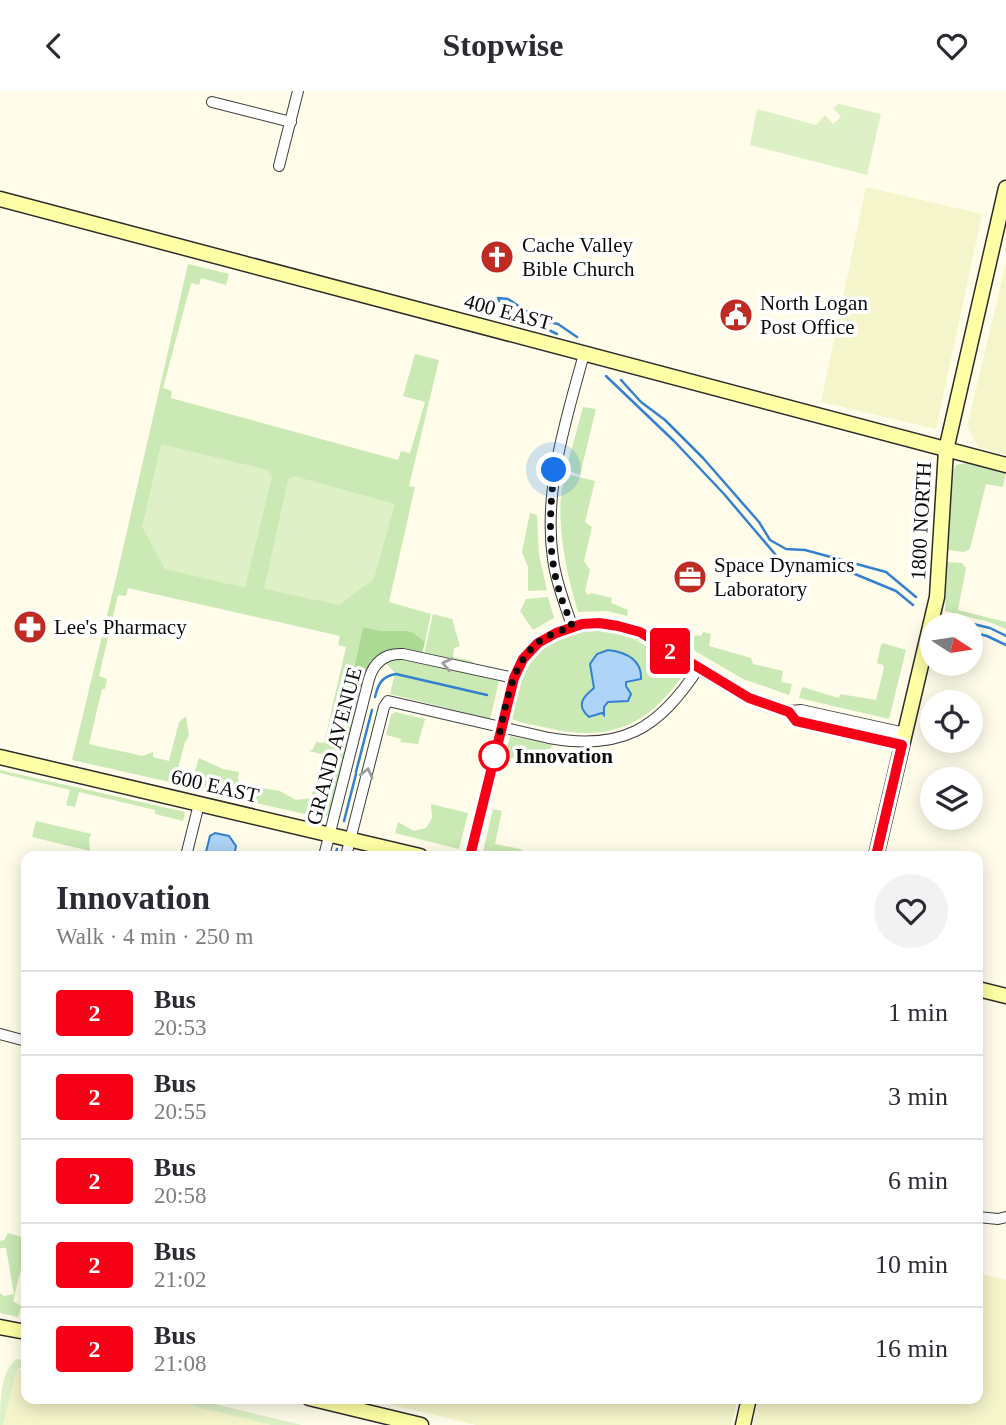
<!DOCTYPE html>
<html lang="en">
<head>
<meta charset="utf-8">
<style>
	:root { --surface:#fff; --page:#f2f2f3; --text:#2b2b33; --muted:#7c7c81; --line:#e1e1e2 }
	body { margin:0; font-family:"Times New Roman",serif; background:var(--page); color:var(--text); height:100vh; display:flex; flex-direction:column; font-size:26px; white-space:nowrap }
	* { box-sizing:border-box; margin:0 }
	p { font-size:23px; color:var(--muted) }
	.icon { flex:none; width:38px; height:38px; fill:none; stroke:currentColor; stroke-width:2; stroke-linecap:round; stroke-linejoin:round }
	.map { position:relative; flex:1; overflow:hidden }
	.drawer { position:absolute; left:21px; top:760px; width:962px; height:553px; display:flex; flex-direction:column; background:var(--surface); border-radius:14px; box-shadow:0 4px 18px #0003 }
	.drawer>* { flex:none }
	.badge { padding:0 14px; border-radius:5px; font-size:24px; line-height:46px }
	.needle { width:46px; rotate:102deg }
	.buttons { position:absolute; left:920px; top:522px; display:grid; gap:14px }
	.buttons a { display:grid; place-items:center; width:63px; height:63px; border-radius:50%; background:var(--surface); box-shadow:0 4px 18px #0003; font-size:35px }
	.you { position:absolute; width:35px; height:35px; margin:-18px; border:5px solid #fff; border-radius:50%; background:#1a73e8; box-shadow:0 0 0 10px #1a73e833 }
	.map>.badge { position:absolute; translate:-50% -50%; box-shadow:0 0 0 4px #fff }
	.round { display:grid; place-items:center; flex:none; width:74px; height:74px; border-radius:37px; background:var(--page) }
	.headline { display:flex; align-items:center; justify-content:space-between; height:119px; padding:0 35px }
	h1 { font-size:33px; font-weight:700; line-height:52px }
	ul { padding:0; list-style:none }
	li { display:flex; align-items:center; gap:21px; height:84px; padding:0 35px; border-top:2px solid var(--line) }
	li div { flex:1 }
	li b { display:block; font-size:26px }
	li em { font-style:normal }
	li .badge { min-width:77px; font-weight:700; text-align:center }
	header { display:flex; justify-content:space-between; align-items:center; height:91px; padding:0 35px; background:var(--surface); font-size:32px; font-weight:700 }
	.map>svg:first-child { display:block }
	.farmland { fill:#f4f5ca }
	.green { fill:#cae9b4 }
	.forest { fill:#abda93 }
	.pitch { fill:#ddf0c6 }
	.water { fill:#aed4f7; stroke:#3481cf; stroke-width:2 }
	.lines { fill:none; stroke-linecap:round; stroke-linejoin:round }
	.stream { stroke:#3481cf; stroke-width:2.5 }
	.street-casing { stroke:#3e3e3e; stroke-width:12 }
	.secondary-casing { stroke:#2d2d2d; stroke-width:17 }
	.street { stroke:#fff; stroke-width:10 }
	.secondary { stroke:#ffffa5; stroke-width:14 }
	.oneway { stroke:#9d9d9d }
	.line-casing { stroke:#fff; stroke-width:16 }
	.line { stroke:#f60017; stroke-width:10 }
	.walk { stroke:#0b0b0b; stroke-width:7; stroke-dasharray:0 12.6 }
	.stop-dot { fill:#fff; stroke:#f60017; stroke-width:3.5 }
	.labels { text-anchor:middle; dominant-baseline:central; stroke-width:7; stroke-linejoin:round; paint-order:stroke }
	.poi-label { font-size:21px; fill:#0b0b0b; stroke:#fff; text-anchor:start }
	.street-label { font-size:21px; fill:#0b0b0b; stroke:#fff }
	.stop-label { font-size:21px; font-weight:bold; fill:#0b0b0b; stroke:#fff; text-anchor:start }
</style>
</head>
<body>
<header><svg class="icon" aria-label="back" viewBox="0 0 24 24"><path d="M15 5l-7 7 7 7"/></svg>Stopwise<svg class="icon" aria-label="heart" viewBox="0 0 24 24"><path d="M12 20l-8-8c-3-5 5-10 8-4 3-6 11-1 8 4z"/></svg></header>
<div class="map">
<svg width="1006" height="1334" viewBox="0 0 1006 1334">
	<rect width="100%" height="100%" fill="#fffdea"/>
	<!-- farmland -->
	<path class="farmland" d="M866,96L982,123L936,338L821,311Z
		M1006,172V364L979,357L967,336Z
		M978,1182L1006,1189V1334H753L759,1307H978Z
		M25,1275L26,1307H160L271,1334H3L16,1281Z
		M364,1307H738L731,1334H476Z"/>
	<!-- green -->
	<path class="green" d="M188,173L229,183L226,194L201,187L199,194L191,192L163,297L172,300L171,307L398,369L401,360L410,362L425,311L403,305L415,263L439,269L409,395L415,396L389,511L431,523L425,551C403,535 403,544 381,540C375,539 369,537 363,536L349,597L360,600L343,668L309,660L313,658L316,651L324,652L346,556L338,554L340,545L128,497L126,505L118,504L99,585L107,588L105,598H102L89,653C107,658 124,660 142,665L153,661V666L169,670L179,631L186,625L189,645L185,651L174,692L72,669L119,475Z
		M583,316L596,318L580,384L566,379Z
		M966,372L1006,381L1003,396L986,393L970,458L964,461L948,459L952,382L956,374Z
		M566,383L595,390L585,431L592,436L584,470L590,479L585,500L588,504L591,502L612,507L611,512L628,519L627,525L607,520L578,521C567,484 552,419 566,383Z
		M530,422L537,424L539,464L547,499L528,500V476L522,461Z
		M947,471L962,472L966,477L958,519L1006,531V538L989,531L945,520Z
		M548,506L554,527L533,539L520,520L526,508Z
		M433,523L452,528L460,555L454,557L453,566L472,570L477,575L424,563Z
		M594,537L623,542L683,576L684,582C650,634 608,652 548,637C535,634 522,633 510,627C509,577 547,543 594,537Z
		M703,541L711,543L709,555L751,567L753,573L783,580L781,591L792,593L789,604L743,588L690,557L695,544L701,545Z
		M883,552L906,559L889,628L799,607L802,596L839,607L840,603L876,609L884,577L883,574L877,572L881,554Z
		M395,567H404L499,590L490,628L390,603L395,582L385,571Z
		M395,621L425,628L418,653L400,651L401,648L386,644L391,624Z
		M510,645L552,654L551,658H546L539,663L520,659L518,665L509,668L508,673L504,672Z
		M325,666L343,670L331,717L328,724L322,727L190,697L199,667L223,678L239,681L238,688L240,693L280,700L296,709L311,707L316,689H319Z
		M0,679L185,721L183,730L155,723V719L79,701L75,716L66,714L70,699L0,682Z
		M431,713L468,722L459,758L395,742L398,731L414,740L426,737L432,727Z
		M493,718L502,720L495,753L520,758L530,764L550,765H482Z
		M36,730L92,743L89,747L90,760L32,746Z
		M8,1142L26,1147V1158L13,1210L21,1215L18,1226L0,1222V1202L4,1205L14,1203L6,1157H0V1150L4,1149Z"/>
	<!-- forest -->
	<path class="forest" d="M363,536L381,540H407L413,542L425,551L422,563C383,551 370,564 360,600L349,598Z"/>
	<!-- pitch -->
	<path class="pitch" d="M839,13L881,23L867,84L750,54L757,18L816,34L825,24L833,33L841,26L833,17Z
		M161,353L268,379L272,386L245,497L165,478L142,436Z
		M294,385L395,413L374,488L339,514L264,498L288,389Z
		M17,1268L26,1269V1276L19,1277L16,1281L3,1334H0C0,1315 0,1278 17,1268Z
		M160,1307H189L302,1334H271Z"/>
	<!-- water -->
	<path class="water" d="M608,559C624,561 642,567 641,588L626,591V595L631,603L628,610L608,611L604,616V624L602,622L589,626C575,614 584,605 594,597L590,573L597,563Z
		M215,742L229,745L236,755L234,765H205L210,745Z"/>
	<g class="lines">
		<!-- stream -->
		<path class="stream" d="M498,207L508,208L540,229L558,233L577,246
			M498,207L503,217L557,243
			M606,285L674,350L724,403L780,469L796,474L814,472L850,481L896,500L913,514
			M621,289L641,311L665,329L703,367L759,431L770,449L786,458L805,459L886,481L916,506
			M948,527L990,537L1006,545
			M971,541L987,545L1006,554
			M375,606C378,593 382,585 396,583L487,604
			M356,681L372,619
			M344,730L356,683
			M335,765L337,758"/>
		<defs>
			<path id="street" d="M212,11L291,31
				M279,75L298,0
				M572,535C565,513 556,492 553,468C543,399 566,329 584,263
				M789,621L796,630L902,654
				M186,765L199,713
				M324,765L369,588C374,571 385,562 403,563L514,587
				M346,765L384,616L388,610L549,647C622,660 658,638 698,578
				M470,765L514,587C525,564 537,549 561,539C611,519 654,549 694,575C707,584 722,592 736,600C755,611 777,623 801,619L905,642
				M0,943L26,950
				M978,1126L998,1128L1006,1126"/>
			<path id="secondary" d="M0,108L1006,374
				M0,666L420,765
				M876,765L937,506L946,359L1006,97
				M978,898L1006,905
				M0,1236L26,1241
				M309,1307L421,1334
				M743,1334L749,1307"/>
		</defs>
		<!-- street casing -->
		<use href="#street" class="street-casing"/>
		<!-- secondary casing -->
		<use href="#secondary" class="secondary-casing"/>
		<!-- street -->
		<use href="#street" class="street"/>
		<!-- secondary -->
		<use href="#secondary" class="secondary"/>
	</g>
	<!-- one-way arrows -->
	<defs><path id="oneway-chevron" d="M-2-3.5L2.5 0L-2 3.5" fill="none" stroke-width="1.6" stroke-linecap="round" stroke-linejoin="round" transform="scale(1.75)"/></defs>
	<g class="oneway">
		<use href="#oneway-chevron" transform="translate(447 573) rotate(-168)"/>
		<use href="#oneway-chevron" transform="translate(367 682) rotate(-76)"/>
	</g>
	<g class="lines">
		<defs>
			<path id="line" d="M470,765L514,587L523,568L538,552L556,542L582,533L599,532L618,535L640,541L749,607L789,621L796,630L902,654L876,765"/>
		</defs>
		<!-- line casing -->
		<use href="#line" class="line-casing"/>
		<!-- line -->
		<use href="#line" class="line"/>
		<!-- walk -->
		<path class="walk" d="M494,665C505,628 506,579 537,552C547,544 561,540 572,535C568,523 562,511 559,499C547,459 550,419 554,379"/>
	</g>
	<!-- icons -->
	<defs>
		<symbol id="church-disc" viewBox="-11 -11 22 22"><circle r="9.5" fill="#bd2b22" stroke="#fff"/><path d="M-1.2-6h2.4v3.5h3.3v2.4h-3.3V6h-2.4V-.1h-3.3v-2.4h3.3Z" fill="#fff"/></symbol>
		<symbol id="civic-disc" viewBox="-11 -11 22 22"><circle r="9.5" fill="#bd2b22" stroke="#fff"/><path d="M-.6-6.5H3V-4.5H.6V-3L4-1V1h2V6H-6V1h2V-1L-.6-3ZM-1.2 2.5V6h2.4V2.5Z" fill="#fff"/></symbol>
		<symbol id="office-disc" viewBox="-11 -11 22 22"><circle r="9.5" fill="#bd2b22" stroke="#fff"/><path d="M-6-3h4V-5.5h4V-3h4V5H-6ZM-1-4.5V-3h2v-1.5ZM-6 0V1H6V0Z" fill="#fff"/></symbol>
		<symbol id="pharmacy-disc" viewBox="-11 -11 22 22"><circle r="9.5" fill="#bd2b22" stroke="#fff"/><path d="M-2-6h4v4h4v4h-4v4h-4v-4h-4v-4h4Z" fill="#fff"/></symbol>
	</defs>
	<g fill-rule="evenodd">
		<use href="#church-disc" x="478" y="147" width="38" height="38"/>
		<use href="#civic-disc" x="717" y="205" width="38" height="38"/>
		<use href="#office-disc" x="671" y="467" width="38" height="38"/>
		<use href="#pharmacy-disc" x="11" y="517" width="38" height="38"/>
	</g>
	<!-- markers -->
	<circle class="stop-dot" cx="494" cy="665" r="14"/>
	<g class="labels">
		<!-- poi labels -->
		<g class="poi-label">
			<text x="522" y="154">Cache Valley<tspan x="522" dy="24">Bible Church</tspan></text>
			<text x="760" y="212">North Logan<tspan x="760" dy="24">Post Office</tspan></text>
			<text x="714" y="474">Space Dynamics<tspan x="714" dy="24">Laboratory</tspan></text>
			<text x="54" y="536">Lee's Pharmacy</text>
		</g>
		<!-- street labels -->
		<g class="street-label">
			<text transform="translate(508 221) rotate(15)">400 EAST</text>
			<text transform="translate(921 430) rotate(-87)">1800 NORTH</text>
			<text transform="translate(334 655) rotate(-75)">GRAND AVENUE</text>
			<text transform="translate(215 695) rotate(13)">600 EAST</text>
		</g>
		<!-- stop labels -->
		<g class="stop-label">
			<text x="515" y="665">Innovation</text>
		</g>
	</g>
</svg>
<div class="buttons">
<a><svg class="needle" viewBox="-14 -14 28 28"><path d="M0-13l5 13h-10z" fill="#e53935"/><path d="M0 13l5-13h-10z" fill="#7c7c81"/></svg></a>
<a><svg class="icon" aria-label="locate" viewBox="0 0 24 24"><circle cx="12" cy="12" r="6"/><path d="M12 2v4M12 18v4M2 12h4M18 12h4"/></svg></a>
<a><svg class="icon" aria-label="layers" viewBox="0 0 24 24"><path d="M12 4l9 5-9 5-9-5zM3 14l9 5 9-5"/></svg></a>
</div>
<div class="you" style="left:554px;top:379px"></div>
<b class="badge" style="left:670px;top:560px;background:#f60017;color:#fff">2</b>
<section class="drawer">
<div class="headline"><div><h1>Innovation</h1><p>Walk · 4 min · 250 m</p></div><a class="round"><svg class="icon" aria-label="heart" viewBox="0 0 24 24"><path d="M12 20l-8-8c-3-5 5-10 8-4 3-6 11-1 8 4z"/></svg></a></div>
<ul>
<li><span class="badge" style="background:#f60017;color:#fff">2</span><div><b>Bus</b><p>20:53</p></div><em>1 min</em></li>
<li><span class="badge" style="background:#f60017;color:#fff">2</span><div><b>Bus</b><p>20:55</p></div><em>3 min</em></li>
<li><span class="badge" style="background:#f60017;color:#fff">2</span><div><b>Bus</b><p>20:58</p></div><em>6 min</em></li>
<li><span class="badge" style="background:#f60017;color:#fff">2</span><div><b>Bus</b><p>21:02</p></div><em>10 min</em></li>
<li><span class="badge" style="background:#f60017;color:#fff">2</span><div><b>Bus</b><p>21:08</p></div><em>16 min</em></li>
</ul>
</section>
</div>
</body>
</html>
